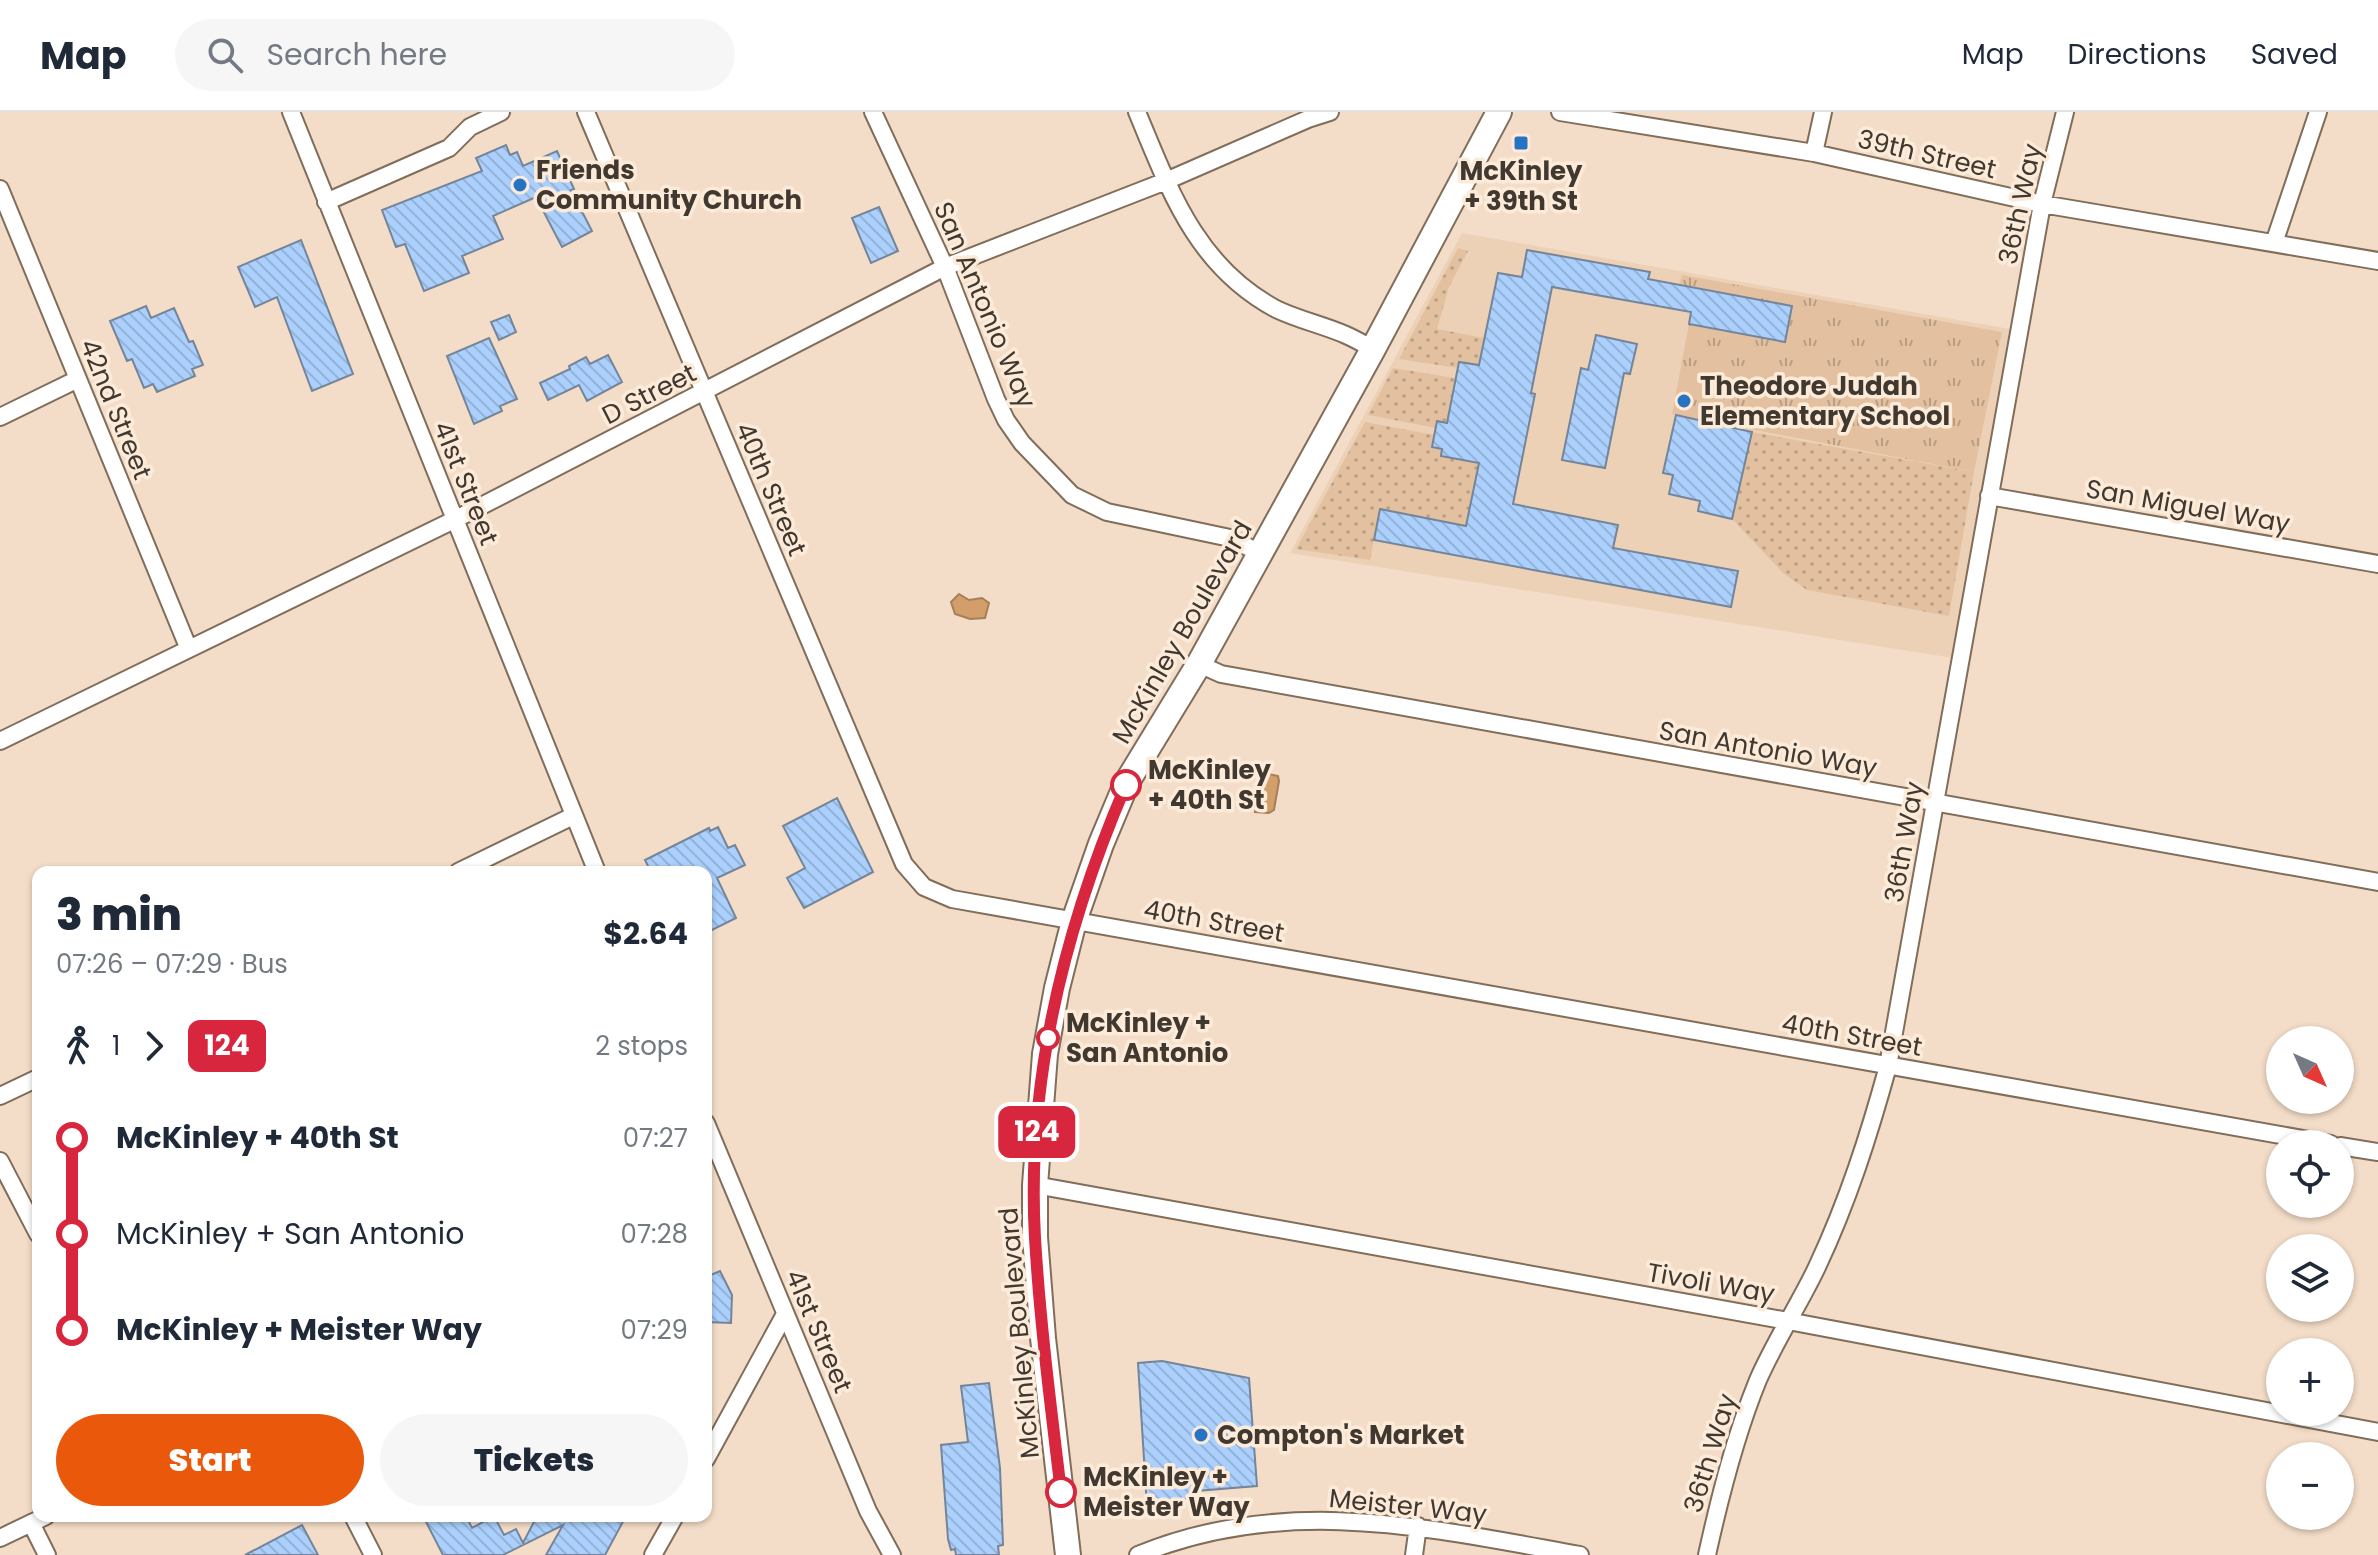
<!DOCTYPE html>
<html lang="en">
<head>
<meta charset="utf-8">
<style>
	:root { --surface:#fff; --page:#f6f6f7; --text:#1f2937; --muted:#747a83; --line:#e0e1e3; --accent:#ea580c }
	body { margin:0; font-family:Poppins,sans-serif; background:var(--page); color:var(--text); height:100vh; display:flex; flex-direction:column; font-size:30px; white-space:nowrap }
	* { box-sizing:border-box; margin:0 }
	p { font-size:26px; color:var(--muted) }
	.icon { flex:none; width:44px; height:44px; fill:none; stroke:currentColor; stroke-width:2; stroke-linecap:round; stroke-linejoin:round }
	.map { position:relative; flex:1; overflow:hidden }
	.drawer { position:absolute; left:32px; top:754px; width:680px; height:656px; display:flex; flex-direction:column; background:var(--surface); border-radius:16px; box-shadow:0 2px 6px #0004 }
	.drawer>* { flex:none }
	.badge { padding:0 16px; border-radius:12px; font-size:28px; line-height:52px }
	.needle { width:52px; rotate:135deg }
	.fabs { position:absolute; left:2266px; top:914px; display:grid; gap:16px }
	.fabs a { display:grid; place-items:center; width:88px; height:88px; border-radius:50%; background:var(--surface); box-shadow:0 2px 6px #0004; font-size:40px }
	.map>.badge { position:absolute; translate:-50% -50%; box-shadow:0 0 0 4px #fff }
	.legs { display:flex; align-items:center; gap:12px; height:88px; padding:0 24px; font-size:26px }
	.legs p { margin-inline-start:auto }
	.summary { display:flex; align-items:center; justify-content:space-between; height:136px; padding:0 24px }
	h1 { font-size:44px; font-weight:800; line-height:60px }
	.button { display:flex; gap:16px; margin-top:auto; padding:16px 24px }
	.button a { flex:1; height:92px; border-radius:48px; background:var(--accent); color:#fff; font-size:32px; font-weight:800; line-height:92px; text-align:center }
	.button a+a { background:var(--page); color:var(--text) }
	ul { padding:0 24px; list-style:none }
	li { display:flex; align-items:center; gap:28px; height:96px; font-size:30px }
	li i { display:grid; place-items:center; width:12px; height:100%; margin:0 10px; background:currentColor }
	li i::after { content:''; width:20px; height:20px; margin:-10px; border:6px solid; border-radius:50%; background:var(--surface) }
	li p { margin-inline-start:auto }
	li:first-child i { background:linear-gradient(#0000 50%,currentColor 0) }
	li:last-child i { background:linear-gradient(currentColor 50%,#0000 0) }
	header { display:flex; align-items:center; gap:48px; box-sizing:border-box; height:112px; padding:0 40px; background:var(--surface); border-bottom:2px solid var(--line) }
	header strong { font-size:38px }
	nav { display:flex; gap:44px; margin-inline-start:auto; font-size:28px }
	.search { width:560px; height:72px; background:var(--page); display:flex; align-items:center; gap:20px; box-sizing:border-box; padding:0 28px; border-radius:44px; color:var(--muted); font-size:30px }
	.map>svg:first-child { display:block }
	.built { fill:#ecd1b6 }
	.grass { fill:url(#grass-dots) }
	.park { fill:url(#park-tufts) }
	.water { fill:#d29e6a; stroke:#a67f59; stroke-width:2 }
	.building { fill:url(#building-back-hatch); stroke:#74859a; stroke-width:2 }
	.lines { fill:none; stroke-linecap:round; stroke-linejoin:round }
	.street-casing { stroke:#806d5a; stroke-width:20 }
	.secondary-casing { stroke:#806d5a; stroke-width:28 }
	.street { stroke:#fff; stroke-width:16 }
	.secondary { stroke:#fff; stroke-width:24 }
	.line-1-casing { stroke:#fff; stroke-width:18 }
	.line-1 { stroke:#d7263d; stroke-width:12 }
	.poi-dot { fill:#2772c2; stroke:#fdebda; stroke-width:3 }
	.stop-1-dot { fill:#fff; stroke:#d7263d; stroke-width:4 }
	.labels { text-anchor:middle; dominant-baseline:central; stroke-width:7; stroke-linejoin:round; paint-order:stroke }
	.street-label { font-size:26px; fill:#413830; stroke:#fdebda }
	.poi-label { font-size:26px; font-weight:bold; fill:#413830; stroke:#fdebda; text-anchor:start }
	.stop-label { font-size:26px; font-weight:bold; fill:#413830; stroke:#fdebda; text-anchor:start }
</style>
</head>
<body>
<header>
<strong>Map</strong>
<div class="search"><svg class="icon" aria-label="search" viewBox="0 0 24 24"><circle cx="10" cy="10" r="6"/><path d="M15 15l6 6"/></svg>Search here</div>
<nav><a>Map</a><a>Directions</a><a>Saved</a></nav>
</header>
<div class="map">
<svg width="2378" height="1443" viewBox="0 0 2378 1443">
	<defs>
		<pattern id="grass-dots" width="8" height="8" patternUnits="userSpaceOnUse" patternTransform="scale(2)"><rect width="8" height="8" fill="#e3c1a0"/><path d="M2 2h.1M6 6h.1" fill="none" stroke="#ba9e83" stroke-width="1.8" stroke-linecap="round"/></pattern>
		<pattern id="park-tufts" width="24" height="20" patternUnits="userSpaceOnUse" patternTransform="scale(2)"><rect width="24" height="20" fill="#e3c1a0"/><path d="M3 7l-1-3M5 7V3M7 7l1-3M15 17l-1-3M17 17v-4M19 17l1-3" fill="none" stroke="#ba9e83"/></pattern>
		<pattern id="building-back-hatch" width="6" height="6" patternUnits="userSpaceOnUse" patternTransform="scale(2)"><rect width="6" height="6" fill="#abd0fd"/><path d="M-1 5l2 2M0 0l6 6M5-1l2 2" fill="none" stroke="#94b3d9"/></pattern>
	</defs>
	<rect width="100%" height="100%" fill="#f3ddc8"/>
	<!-- built -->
	<path class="built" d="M1462,121L2010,217L1953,546L1290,441Z"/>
	<!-- grass -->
	<path class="grass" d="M1458,136L1468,139L1449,175L1437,217L1484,226L1479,253L1459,250L1458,256L1399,247Z
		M1393,256L1455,266L1447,311L1438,309L1436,316L1368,303Z
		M1365,310L1435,323L1432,335L1442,337L1441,344L1479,351L1466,414L1380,398L1370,448L1296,437Z
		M1752,320L1974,360L1949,504L1807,478L1784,462L1732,407Z"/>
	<!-- park -->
	<path class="park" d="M1682,163L2002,220L1974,360L1672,302L1689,212L1785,230L1792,194L1679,173Z"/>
	<!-- water -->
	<path class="water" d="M959,482L969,488L982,486L989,491L985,506L970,507L955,502L951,490Z
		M1264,661L1278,664L1279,669L1274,698L1269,701L1255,700L1262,662Z"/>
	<!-- building -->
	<path class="building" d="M506,33L510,43L517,40L523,54L557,39L574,77L571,78L592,119L562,135L536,85L493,104L503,127L462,144L469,161L424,179L405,132L396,135L382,98L482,59L476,46Z
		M879,95L898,139L871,151L852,106Z
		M301,128L353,262L312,279L277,185L255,195L238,155Z
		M1527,138L1650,160L1648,167L1792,194L1785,230L1689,212L1691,200L1552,175L1531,281L1535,282L1513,392L1618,413L1613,436L1738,459L1731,495L1374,428L1380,397L1466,414L1479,351L1441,344L1442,337L1432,335L1437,309L1447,311L1459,250L1479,253L1498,161L1522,165Z
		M146,194L151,206L174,196L189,230L193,229L203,253L192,257L195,264L157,280L153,272L144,276L132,247L127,249L110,209Z
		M509,203L516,220L499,228L491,210Z
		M1596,223L1637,232L1630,262L1624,261L1605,356L1562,348L1581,256L1588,258Z
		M489,226L517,287L500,294L502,299L474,312L447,244Z
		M608,243L622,270L587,289L579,273L548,288L540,271L570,257L569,254L586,245L590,252Z
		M1676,303L1752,320L1732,407L1698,399L1700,389L1669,382L1673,363L1663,361Z
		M837,686L873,760L804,796L787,766L805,756L783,714Z
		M718,715L728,736L735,733L745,753L717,766L736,806L706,821V760H651L645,748L709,716L710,719Z
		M720,1159L732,1183L731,1211L706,1210V1165Z
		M1162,1249L1249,1266L1257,1374L1196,1379L1195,1385L1147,1395L1138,1251Z
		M989,1271L1000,1356L1003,1433L998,1434L999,1443H956L955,1437L951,1438L948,1427L941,1333L968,1330L961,1274Z
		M423,1404H466L472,1416L494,1404L504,1423L516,1417L523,1431L537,1404H626L605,1443H546L563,1413L503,1443H443Z
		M302,1413L318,1443H245Z"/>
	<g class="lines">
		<defs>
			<path id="street" d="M291,0L597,760
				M586,0L904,752L924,775L952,787L2331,1032
				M873,0L945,155L996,287L1006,308L1022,331L1072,383L1107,400L1230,426L1260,441
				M1137,0C1170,79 1196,154 1276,197C1299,208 1323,213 1346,223C1355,227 1364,232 1373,237
				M1560,0L1814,41L2042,92L2378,149
				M1814,41L1823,0
				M0,77L188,535
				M326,90L449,36L470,15L501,0
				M2274,131L2318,0
				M0,305L78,267
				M1989,384L2378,452
				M1199,552L1221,562L2378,770
				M0,629L456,407L945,155L1166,69L1308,7L1330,0
				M458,760L573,704
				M0,984L38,966
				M706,1011L868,1399L892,1443
				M2340,1034L2378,1040
				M0,1049L38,1122
				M1035,1073L1788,1209L2378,1320
				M706,1347L785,1202
				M353,1404L373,1443
				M31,1411L47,1443
				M0,1426L46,1404
				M653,1443L675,1404
				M1138,1443C1286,1382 1429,1416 1580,1443
				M1414,1443L1418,1414
				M1707,1443C1720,1384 1735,1324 1758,1268C1775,1229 1799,1193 1817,1155C1848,1089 1869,1023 1888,954L2042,92L2065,0"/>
			<path id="secondary" d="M1068,1443L1043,1226L1035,1125V1073L1045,942L1057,876L1074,809L1101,732L1127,670L1199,552L1373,237L1499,0"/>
		</defs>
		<!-- street casing -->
		<use href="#street" class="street-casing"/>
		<!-- secondary casing -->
		<use href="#secondary" class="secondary-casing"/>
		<!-- street -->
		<use href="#street" class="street"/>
		<!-- secondary -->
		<use href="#secondary" class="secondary"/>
	</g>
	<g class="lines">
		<defs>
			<path id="line-1" d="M1061,1380C1051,1296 1040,1211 1035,1126C1026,968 1064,817 1126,673"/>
		</defs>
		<!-- line-1 casing -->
		<use href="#line-1" class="line-1-casing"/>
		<!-- line-1 -->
		<use href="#line-1" class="line-1"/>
	</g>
	<!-- markers -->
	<g class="poi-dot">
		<rect x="1513" y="23" width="16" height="16" rx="4"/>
		<circle cx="520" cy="73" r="8"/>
		<circle cx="1684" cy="289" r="8"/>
		<circle cx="1201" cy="1323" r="8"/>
	</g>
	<g class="stop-1-dot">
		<circle cx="1126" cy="673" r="14"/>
		<circle cx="1048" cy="926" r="10"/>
		<circle cx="1061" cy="1380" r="14"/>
	</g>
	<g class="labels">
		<!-- street labels -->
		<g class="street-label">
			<text transform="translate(1927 42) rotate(13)">39th Street</text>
			<text transform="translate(2020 92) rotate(-78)">36th Way</text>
			<text transform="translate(985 193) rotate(67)">San Antonio Way</text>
			<text transform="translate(649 282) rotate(-27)">D Street</text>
			<text transform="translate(116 297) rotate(68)">42nd Street</text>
			<text transform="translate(466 371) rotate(68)">41st Street</text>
			<text transform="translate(771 377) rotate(67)">40th Street</text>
			<text transform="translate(2188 394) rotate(10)">San Miguel Way</text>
			<text transform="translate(1182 520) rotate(-60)">McKinley Boulevard</text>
			<text transform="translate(1768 637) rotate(10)">San Antonio Way</text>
			<text transform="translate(1904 730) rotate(-80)">36th Way</text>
			<text transform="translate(1214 809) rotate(10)">40th Street</text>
			<text transform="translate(1852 923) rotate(10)">40th Street</text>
			<text transform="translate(1711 1171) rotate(10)">Tivoli Way</text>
			<text transform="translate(819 1219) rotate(67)">41st Street</text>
			<text transform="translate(1019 1221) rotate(-95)">McKinley Boulevard</text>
			<text transform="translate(1710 1341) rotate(-73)">36th Way</text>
			<text transform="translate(1408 1394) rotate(6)">Meister Way</text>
		</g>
		<!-- poi labels -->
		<g class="poi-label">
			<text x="536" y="58">Friends<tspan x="536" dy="30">Community Church</tspan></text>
			<text x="1521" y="59" text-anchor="middle">McKinley<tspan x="1521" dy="30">+ 39th St</tspan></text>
			<text x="1700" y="274">Theodore Judah<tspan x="1700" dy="30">Elementary School</tspan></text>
			<text x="1217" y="1323">Compton's Market</text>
		</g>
		<!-- stop labels -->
		<g class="stop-label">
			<text x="1148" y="658">McKinley<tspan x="1148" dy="30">+ 40th St</tspan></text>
			<text x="1066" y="911">McKinley +<tspan x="1066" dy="30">San Antonio</tspan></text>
			<text x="1083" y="1365">McKinley +<tspan x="1083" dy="30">Meister Way</tspan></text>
		</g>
	</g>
</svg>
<div class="fabs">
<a><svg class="needle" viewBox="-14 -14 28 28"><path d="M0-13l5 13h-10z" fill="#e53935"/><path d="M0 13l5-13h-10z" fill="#747a83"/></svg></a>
<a><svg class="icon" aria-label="locate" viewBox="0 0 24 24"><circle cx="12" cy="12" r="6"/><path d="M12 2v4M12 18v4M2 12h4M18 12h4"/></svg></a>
<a><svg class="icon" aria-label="layers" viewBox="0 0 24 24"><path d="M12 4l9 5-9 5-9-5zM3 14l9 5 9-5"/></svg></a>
<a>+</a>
<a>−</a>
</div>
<b class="badge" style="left:1037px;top:1020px;background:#d7263d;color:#fff">124</b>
<section class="drawer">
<div class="summary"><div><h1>3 min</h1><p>07:26 – 07:29 · Bus</p></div><b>$2.64</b></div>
<div class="legs"><svg class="icon" aria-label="walk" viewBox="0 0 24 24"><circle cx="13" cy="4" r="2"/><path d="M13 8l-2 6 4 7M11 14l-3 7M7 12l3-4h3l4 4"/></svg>1<svg class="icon" aria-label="forward" viewBox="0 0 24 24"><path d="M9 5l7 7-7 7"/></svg><b class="badge" style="background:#d7263d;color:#fff">124</b><p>2 stops</p></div>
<ul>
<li><i style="color:#d7263d"></i><b>McKinley + 40th St</b><p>07:27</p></li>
<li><i style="color:#d7263d"></i><span>McKinley + San Antonio</span><p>07:28</p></li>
<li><i style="color:#d7263d"></i><b>McKinley + Meister Way</b><p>07:29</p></li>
</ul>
<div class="button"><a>Start</a><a>Tickets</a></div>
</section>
</div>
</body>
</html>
